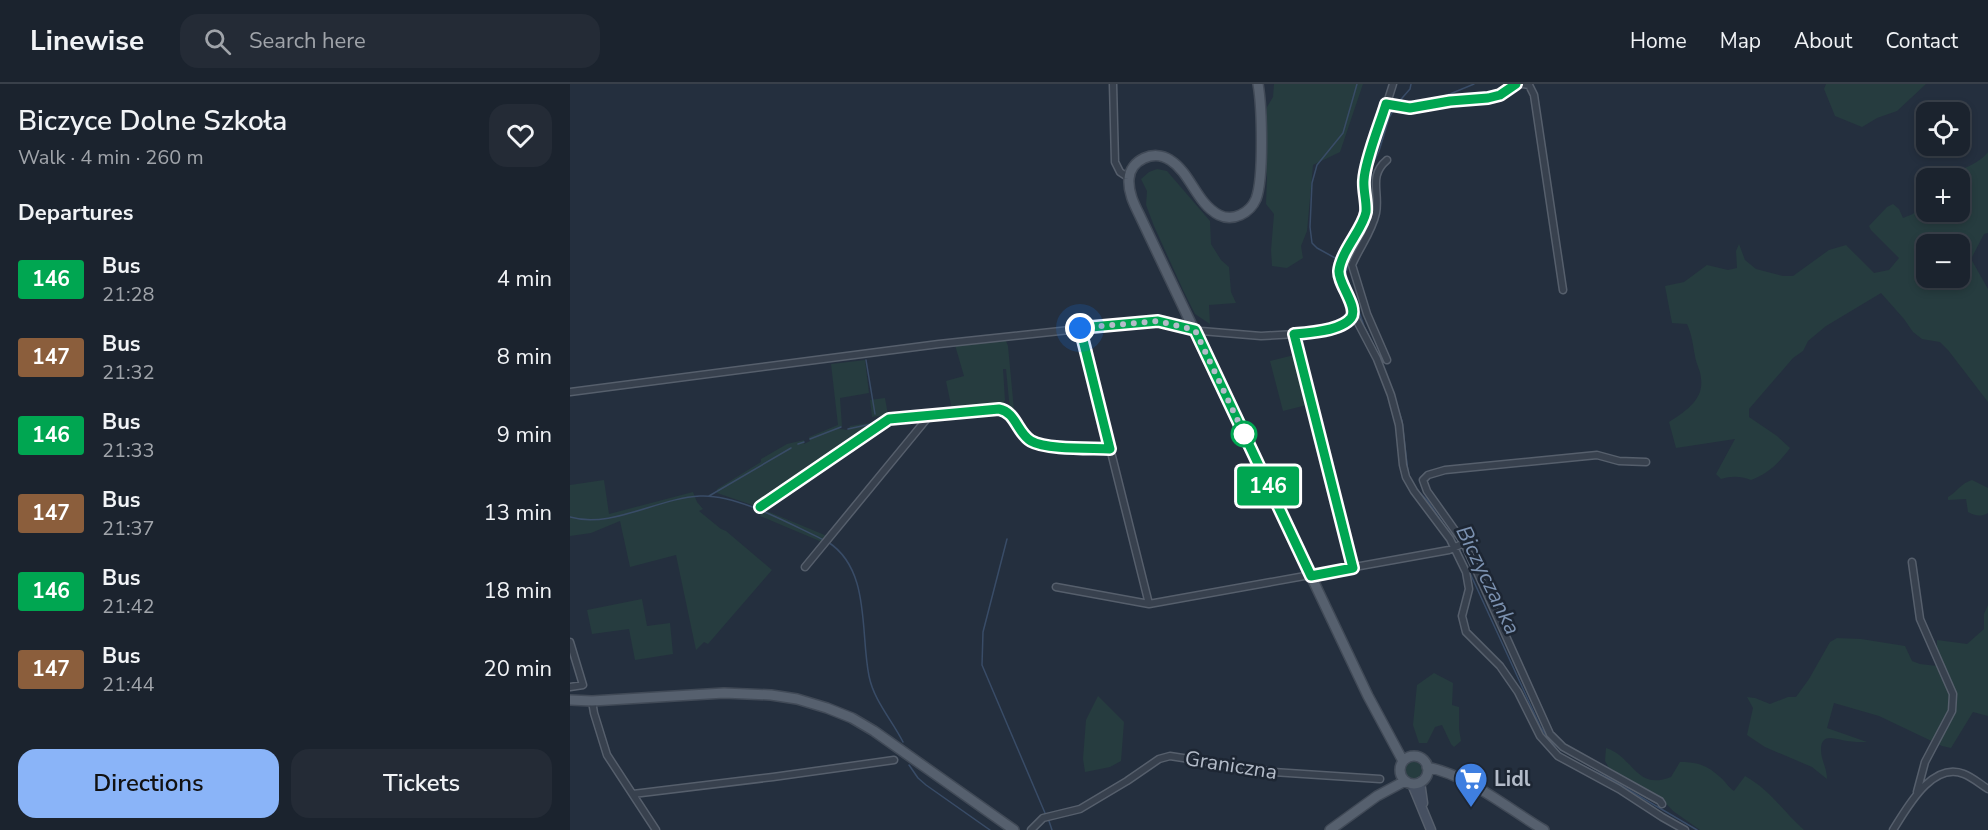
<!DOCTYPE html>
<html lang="en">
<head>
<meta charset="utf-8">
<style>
	:root { --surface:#1b232e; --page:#242b36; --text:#f1f3f6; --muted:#a0a4aa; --line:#39404a; --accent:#8ab4f8 }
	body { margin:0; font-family:"Nunito Sans",sans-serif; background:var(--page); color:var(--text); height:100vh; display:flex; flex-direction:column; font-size:22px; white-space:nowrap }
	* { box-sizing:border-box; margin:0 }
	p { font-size:20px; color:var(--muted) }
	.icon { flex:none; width:33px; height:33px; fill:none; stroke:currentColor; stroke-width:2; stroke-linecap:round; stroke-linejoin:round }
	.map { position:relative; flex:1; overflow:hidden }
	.side { display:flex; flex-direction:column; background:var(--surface); width:570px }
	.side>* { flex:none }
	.badge { padding:0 12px; border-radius:4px; font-size:21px; line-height:39px }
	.buttons { position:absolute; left:1346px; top:18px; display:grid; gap:12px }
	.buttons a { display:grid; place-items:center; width:54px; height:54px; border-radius:12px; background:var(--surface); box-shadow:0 3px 9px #0003,0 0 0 2px var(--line); font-size:30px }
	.you { position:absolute; width:30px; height:30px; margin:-15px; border:4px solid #fff; border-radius:50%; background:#1a73e8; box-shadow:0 0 0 9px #1a73e833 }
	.map>.badge { position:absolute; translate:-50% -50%; box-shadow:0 0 0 3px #fff }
	h2 { padding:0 18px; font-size:22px; line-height:54px }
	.round { display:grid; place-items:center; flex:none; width:63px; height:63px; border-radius:18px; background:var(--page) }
	.headline { display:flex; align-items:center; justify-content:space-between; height:102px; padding:0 18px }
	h1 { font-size:28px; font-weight:600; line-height:45px }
	.cta { display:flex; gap:12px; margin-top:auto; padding:12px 18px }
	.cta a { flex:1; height:69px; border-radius:18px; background:var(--accent); color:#111; font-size:24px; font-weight:600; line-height:69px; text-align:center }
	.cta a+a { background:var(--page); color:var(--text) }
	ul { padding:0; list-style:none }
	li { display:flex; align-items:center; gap:18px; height:78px; padding:0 18px }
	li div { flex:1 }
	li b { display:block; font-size:22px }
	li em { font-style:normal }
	li .badge { min-width:66px; font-weight:700; text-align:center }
	header { display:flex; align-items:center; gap:36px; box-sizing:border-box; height:84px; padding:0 30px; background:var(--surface); border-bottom:2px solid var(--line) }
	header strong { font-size:28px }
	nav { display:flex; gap:33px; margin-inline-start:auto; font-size:21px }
	.search { width:420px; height:54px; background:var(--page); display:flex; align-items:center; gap:15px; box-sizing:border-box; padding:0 21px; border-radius:18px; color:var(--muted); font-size:22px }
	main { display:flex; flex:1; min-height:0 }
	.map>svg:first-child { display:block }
	.green { fill:#263c3f; fill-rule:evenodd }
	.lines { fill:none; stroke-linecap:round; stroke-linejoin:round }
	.stream { stroke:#394c67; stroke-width:1.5 }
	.minor-casing { stroke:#565f6c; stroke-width:9 }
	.secondary-casing { stroke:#565f6c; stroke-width:11 }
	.primary-casing { stroke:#414a57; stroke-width:12 }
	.minor { stroke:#38414e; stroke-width:6 }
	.secondary { stroke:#465061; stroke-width:8 }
	.primary { stroke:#56606e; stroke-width:9 }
	.line-casing { stroke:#fff; stroke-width:14 }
	.line { stroke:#00a651; stroke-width:9 }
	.walk { stroke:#b4bcc9; stroke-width:6; stroke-dasharray:0 10.8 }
	.stop-dot { fill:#fff; stroke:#00a651; stroke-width:3 }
	.labels { text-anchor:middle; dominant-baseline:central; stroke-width:5; stroke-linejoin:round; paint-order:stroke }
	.street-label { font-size:21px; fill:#b4bcc9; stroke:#1d2633 }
	.poi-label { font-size:21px; font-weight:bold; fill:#b4bcc9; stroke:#1d2633; text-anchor:start }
	.water-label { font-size:22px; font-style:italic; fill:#7c92b1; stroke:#1d2633 }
</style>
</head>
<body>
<header>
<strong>Linewise</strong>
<div class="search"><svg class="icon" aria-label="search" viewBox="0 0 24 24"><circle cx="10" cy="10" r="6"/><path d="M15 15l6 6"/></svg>Search here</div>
<nav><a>Home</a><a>Map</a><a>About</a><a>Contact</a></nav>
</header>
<main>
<section class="side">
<div class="headline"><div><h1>Biczyce Dolne Szkoła</h1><p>Walk · 4 min · 260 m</p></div><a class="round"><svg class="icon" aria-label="heart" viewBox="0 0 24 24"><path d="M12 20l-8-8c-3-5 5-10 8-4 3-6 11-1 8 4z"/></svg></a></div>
<h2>Departures</h2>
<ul>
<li><span class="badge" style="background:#00a651;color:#fff">146</span><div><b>Bus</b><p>21:28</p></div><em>4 min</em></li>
<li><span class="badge" style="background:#8b5e3c;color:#fff">147</span><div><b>Bus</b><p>21:32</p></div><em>8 min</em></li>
<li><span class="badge" style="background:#00a651;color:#fff">146</span><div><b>Bus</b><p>21:33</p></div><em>9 min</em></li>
<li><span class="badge" style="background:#8b5e3c;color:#fff">147</span><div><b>Bus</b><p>21:37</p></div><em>13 min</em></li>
<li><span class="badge" style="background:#00a651;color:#fff">146</span><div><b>Bus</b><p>21:42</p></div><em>18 min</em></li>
<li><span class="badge" style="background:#8b5e3c;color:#fff">147</span><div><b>Bus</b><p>21:44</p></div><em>20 min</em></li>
</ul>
<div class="cta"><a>Directions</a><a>Tickets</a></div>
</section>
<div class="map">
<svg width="1418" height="746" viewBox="0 0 1418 746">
	<rect width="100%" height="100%" fill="#242f3e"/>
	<!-- green -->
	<path class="green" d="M704,0H793L770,68L743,81L737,147L731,162L733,174L717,184L702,182L701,166L704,130L696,120L697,94L695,73L697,23L703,13Z
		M1256,0H1356L1327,27L1307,34L1292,43L1265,32L1254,5Z
		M1418,68V149L1414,150L1401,175L1418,205V318L1378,266L1370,258L1352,255L1343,248L1334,235L1311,209L1256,242L1238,257L1233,267L1223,274L1179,325V333L1207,352L1220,364C1209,379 1198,390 1181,396C1170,392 1162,392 1151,395L1146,390L1165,355L1106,364L1099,338C1114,328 1134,316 1131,295C1131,287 1126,280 1125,272C1123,261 1122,251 1117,240L1102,239L1095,202L1114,198L1137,181L1158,186L1167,184L1166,167L1169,160L1175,176L1186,185L1213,192H1223L1259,166L1276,161L1304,189L1319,186L1329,174L1301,146L1299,142L1317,123L1323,120L1329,125L1333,134L1343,130L1356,113V128H1389V94H1376C1390,84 1407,82 1418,68ZM1356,160H1389V194H1356Z
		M587,85L597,87L640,137L641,160L651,176L659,183L661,208L666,219L639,221L640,240L625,230L613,206L584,142L576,121L577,107L571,95L579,88Z
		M432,255L436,257L438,262L444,326L440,327L436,285H433L435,316L432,323L403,325L402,320L397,321V325L382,326L376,297L394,292L385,261Z
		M724,271L737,321L713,327L700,277Z
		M295,276L299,309L270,314L272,342L269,345L278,346L280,342L304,338L307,341L195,416L188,423L147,409V405L191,378V375L217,360L234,356V360L240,357L239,353L268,341L261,280Z
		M315,314L318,331L302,333L300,316Z
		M34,396L39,430L123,408L127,418L133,425L129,427L151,445L156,447L202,486L138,560L134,558L126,566L106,471L60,483L50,437L21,449L0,452V401Z
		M1402,396L1418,404V429C1411,433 1405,432 1398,428L1396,415L1378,416V413C1387,408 1391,399 1402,396Z
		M192,425L257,452L252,458L190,432Z
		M72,515L77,542L100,539L103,570L65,576L59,545L22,550L17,526Z
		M1418,521V632L1403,628L1381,664L1372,662L1309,632L1264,619L1257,644L1297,658C1290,658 1283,658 1277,657C1267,656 1251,647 1251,666C1251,676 1257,684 1257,695L1242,683L1195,663L1177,651L1183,624L1177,613L1185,614L1200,620L1218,613H1226L1239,595L1260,558L1267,554L1291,555L1335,562L1342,577L1350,580L1367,582V556L1397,560L1414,545V530Z
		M864,589L883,599L882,621L889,623V645L891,657L884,663L881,660L872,641L865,643L857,659H849L843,641L847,601Z
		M528,612L554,638L551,677L540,683L515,688L513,675L516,636Z
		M1036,664C1064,673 1066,707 1101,693L1110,678C1127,678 1137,681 1150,693C1156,698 1158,703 1164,707L1175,692C1199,705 1214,728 1234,746H1130L1103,727L1088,711L1039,684L1035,677Z
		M834 686a9 9 0 1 1 18 0a9 9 0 1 1-18 0Z"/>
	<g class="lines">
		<!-- stream -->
		<path class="stream" d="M863,17L904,0
			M826,21L840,5L841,0
			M769,179L767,175L747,164L742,159L740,143L742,99L747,81L773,49L787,0
			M774,185L794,242L805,264
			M776,190L778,178L799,134L801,119L800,99L802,82L809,67L819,34L824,25
			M296,276L305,330
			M827,322L832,337L838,388
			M278,345L301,340
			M240,355L271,343
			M228,360L234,358
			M846,405L857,416L886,459
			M139,412L221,364
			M0,433C41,445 88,414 130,412C167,410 220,440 254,456
			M437,455L413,548L412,581L475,729
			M258,458C301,486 290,548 299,592C304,617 322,636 333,658
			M888,463L971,644L987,666L994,672
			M1009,680L1040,695L1127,746
			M339,681L348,694L356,701L420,746
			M479,737L482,746"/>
		<defs>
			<path id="minor" d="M543,0L545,78L550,88L559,94
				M952,0L959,1L964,11L993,206
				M816,20L840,24L880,17L918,14L930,11L946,0
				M782,233L786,235L807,275L821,311L829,341L833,381L836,393L844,407L880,455L896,488L899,505L892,532L896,548L930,582L948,608L970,652L988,672L1049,705L1092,733L1115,746
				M510,244L579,520
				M724,250L783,484
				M817,276L797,230L782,181C789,164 802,148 806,129C810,108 798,92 817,76
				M0,308L369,260L584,237L631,247L691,252L726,250L757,246L778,238L783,229L769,190L772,176L796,129L793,95L823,0
				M1076,378L1049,377L1027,371L875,386L858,391L853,396L857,407L894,459L980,650L993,663L1090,717L1092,720
				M190,423L319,335L429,325C447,329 446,351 468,360L540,365
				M1342,478L1350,535L1383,610L1382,627L1355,678L1347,708
				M235,483L360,331
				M486,503L579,520L879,466L894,459
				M0,558L13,601L0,603
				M22,617L24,629L37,671L86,746
				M63,710L203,693L324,676
				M461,746L473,734L510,725L557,697L589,675L600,672L703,688L810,695
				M1323,746C1337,724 1362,677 1394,690C1402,693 1410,700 1418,705"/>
			<path id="secondary" d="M850,698L853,719
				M842,700L861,746"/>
			<path id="primary" d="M688,0C692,23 694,94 686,115C680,129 663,138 649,131C626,119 621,89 600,76C584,65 560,76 559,95C558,108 564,120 569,130L798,612L833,677
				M0,616L22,617L154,609L201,611L227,615L257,624L282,634L304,647L444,746
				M830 686a14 14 0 1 1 28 0a14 14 0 1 1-28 0Z
				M857,683C900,692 937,724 974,746
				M760,746L807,712L835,697"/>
		</defs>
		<!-- minor casing -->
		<use href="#minor" class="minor-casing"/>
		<!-- secondary casing -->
		<use href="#secondary" class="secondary-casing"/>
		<!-- primary casing -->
		<use href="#primary" class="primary-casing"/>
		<!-- minor -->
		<use href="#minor" class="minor"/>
		<!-- secondary -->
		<use href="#secondary" class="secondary"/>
		<!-- primary -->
		<use href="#primary" class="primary"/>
	</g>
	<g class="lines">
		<defs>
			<path id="line" d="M190,423L319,335L429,325C446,328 447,349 461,357C477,366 521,364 540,365L510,244L588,237L625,246L741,492L783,484L724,250C739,249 771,247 781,234C789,223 768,200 769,187C771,167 793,145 796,128C797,118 793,106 794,96C795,76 810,40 816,20L840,24L880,17L918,14L930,11L946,0"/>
		</defs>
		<!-- line casing -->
		<use href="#line" class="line-casing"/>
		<!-- line -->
		<use href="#line" class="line"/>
		<!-- walk -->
		<path class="walk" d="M510,244L588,237L625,246L674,350"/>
	</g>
	<!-- icons -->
	<defs>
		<symbol id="supermarket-pin" viewBox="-11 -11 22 30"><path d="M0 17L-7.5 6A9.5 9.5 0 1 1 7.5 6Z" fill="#3f7fe0" stroke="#1d2633"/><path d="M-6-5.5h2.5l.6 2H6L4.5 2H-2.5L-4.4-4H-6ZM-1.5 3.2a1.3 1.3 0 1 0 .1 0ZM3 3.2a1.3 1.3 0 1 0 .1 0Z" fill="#fff"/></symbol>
	</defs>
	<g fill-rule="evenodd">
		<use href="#supermarket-pin" x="882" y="676" width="38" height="52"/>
	</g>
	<!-- markers -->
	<circle class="stop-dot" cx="674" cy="350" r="12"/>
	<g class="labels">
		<!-- street labels -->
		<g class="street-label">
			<text transform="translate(661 681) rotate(9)">Graniczna</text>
		</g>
		<!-- poi labels -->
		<g class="poi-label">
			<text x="924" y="695">Lidl</text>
		</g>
		<!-- water labels -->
		<g class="water-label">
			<text transform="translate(918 496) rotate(64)">Biczyczanka</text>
		</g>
	</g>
</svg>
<div class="buttons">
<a><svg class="icon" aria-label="locate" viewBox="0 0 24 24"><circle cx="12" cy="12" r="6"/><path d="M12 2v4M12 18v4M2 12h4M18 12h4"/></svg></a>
<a>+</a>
<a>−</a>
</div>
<div class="you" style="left:510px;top:244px"></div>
<b class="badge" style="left:698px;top:402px;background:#00a651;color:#fff">146</b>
</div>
</main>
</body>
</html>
